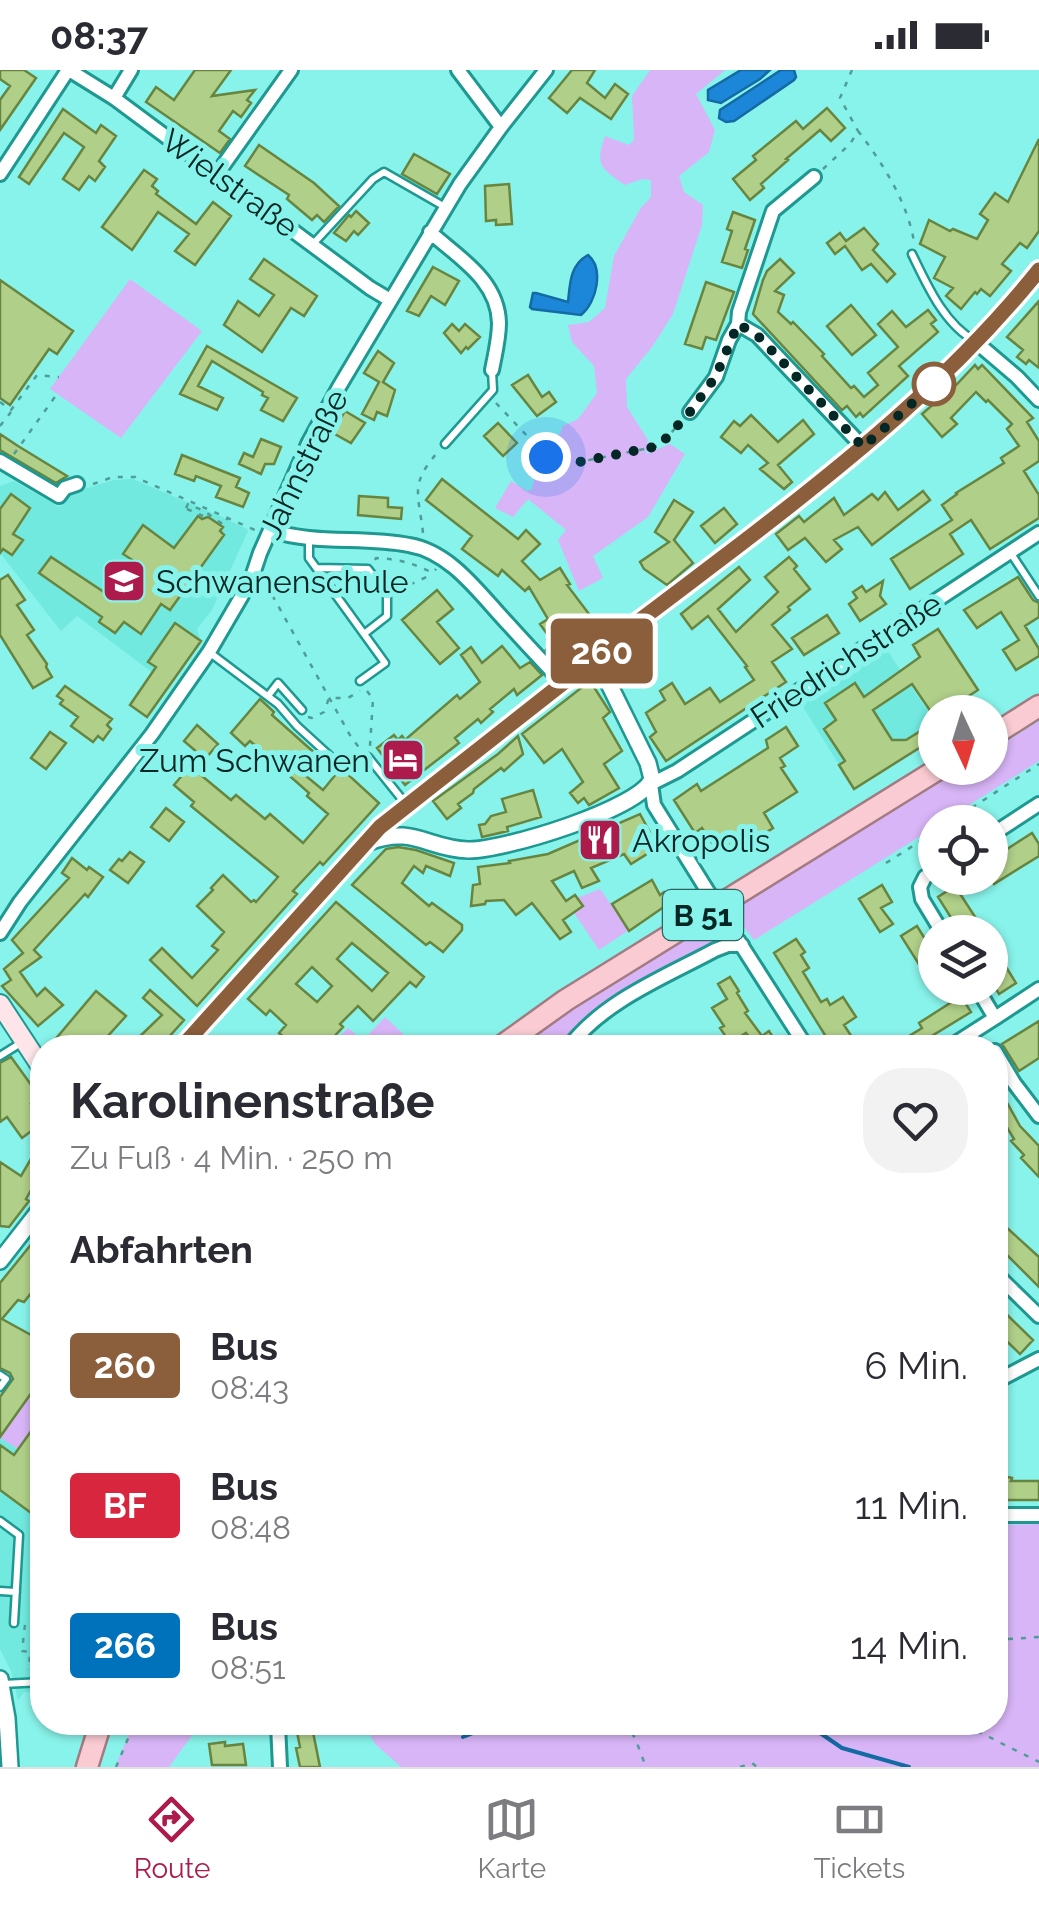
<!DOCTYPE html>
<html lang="de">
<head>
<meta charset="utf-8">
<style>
	:root { --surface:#fff; --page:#f2f2f3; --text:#2b2b33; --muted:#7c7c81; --line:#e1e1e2; --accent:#ad1b4d }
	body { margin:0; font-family:Raleway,sans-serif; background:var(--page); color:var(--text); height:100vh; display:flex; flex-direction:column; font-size:38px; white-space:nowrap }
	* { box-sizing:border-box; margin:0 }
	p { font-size:32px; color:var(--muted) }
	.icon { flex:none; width:55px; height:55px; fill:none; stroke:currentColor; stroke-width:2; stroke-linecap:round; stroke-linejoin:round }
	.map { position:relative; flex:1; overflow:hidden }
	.details { position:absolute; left:30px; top:965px; width:978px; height:700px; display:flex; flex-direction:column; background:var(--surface); border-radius:40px; box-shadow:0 2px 8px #0004 }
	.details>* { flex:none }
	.badge { padding:0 20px; border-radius:8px; font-size:35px; line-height:65px }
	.needle { width:65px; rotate:176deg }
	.buttons { position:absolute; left:918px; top:625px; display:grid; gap:20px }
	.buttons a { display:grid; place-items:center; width:90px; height:90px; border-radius:50%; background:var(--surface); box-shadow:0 2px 8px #0004; font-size:50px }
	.you { position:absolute; width:50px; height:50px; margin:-25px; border:8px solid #fff; border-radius:50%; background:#1a73e8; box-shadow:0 0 0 15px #1a73e833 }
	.map>.badge { position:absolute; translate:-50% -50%; box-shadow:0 0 0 5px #fff }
	h2 { padding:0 40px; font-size:38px; line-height:90px }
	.round { display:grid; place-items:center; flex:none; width:105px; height:105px; border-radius:40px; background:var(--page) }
	.headline { display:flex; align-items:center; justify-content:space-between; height:170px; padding:0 40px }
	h1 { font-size:48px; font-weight:700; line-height:75px }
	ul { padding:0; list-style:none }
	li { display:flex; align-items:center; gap:30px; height:140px; padding:0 40px }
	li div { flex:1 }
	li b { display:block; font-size:38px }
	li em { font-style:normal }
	li .badge { min-width:110px; font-weight:700; text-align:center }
	.status { display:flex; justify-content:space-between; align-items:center; height:70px; padding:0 50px; background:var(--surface); direction:ltr }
	.status svg { height:28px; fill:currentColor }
	.dock { display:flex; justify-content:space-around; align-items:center; height:140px; border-top:2px solid var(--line); background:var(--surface); font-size:28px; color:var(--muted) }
	.dock a { display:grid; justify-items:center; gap:5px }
	.dock .current { color:var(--accent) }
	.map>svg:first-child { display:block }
	.built { fill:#71e9df }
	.green { fill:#d8b5f7 }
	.water { fill:#1c87d9; stroke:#146aa3; stroke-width:2.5 }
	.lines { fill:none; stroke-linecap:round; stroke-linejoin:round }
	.stream { stroke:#146aa3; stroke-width:4 }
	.building { fill:#b0d089; stroke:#688540; stroke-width:2.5; fill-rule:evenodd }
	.service-casing { stroke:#1e9890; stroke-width:11 }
	.minor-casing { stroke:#1e9890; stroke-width:18 }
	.tertiary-casing { stroke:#1e9890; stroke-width:20 }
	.secondary-casing { stroke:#1e9890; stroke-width:22 }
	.primary-casing { stroke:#a27b83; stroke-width:25 }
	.path { stroke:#509d97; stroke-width:2.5; stroke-dasharray:5 8; stroke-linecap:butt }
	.service { stroke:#fff; stroke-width:6 }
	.minor { stroke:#fff; stroke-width:12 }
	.tertiary { stroke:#fff; stroke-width:15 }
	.secondary { stroke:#fde5e9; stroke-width:18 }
	.primary { stroke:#fbcbd3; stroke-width:20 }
	.minor-bridge-casing { stroke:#1e9890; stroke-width:18; stroke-linecap:butt }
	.minor-bridge { stroke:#fff; stroke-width:12 }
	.line-casing { stroke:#fff; stroke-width:22 }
	.line { stroke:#8b5e3c; stroke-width:15 }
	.walk { stroke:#032725; stroke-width:10; stroke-dasharray:0 18 }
	.stop-dot { fill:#fff; stroke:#8b5e3c; stroke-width:5 }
	.labels { text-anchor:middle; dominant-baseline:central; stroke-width:10; stroke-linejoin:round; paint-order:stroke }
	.shield { fill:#88f3ea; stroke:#2b6460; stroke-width:2.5 }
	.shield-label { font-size:30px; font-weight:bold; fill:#032725 }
	.street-label { font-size:32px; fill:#032725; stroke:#88f3ea }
	.poi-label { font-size:32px; fill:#032725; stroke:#88f3ea; text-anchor:start }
</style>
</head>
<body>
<div class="status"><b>08:37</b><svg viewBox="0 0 49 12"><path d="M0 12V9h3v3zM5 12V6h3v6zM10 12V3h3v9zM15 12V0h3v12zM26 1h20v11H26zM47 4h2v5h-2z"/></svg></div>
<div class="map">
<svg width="1039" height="1697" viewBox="0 0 1039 1697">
	<rect width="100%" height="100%" fill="#88f3ea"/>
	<!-- built -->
	<path class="built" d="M133,409L222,447L247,459L248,461L212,540L197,559L201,571L169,615L77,546L61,561L0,483V416L14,411L59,437L71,423L114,410Z
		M887,580L935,652V668L854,719L802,635Z
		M42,1343V1624L24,1622L18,1630L11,1601L0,1579V1368L18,1379Z"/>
	<!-- green -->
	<path class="green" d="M650,0H725L696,24L715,60L709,82L679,106L684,122L703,135L702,155L673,244L652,277L626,309L627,337L648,370L646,384L670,374L685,384L648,447L593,486L603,508L579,521L558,470L566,460L528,429L513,447L495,438L511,411L527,421L532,419L538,392L546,378L555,375L563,356L578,349L597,323L594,296L572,272L568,255L589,252L605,238L614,186L640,139L651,127V110L642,109L625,115C600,98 595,95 605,66L629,75L634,70L632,26Z
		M130,209L202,261L121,368L50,319Z
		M1039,651V691L942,752H935V757L754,870L744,857L620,925L557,977L517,978L589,927L891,739L965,698H990V682Z
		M600,819L629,860L599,880L566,831L575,842L583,836L577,828Z
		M385,947L417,977H329L348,958L358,966L368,965Z
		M13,1309L42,1317V1343L18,1379L0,1368L29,1326L11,1312Z
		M1039,1454V1697H401L375,1674L363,1653L995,1652V1455Z
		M134,1652H201V1653L169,1697H115Z"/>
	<!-- water -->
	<path class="water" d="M741,0H770L760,9L721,33L708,30V20Z
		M781,0H794L796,7L794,10L734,51L726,52L719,48L720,40Z
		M588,185C604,198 597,232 581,245L532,239L530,237L533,223H536L568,232C570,213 570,195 588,185Z"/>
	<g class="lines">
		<!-- stream -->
		<path class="stream" d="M804,1652L842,1678L909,1697
			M463,1667L501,1652"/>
	</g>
	<!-- building -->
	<path class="building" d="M0,0H24L36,8L0,60V30L10,16L0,9Z
		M195,0H231L212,26L255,20L247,30L251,33L241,47L233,41L219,61L230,69L220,83L146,32L156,17L174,30Z
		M572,0H595L587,13L605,28L615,14L628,24L611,49L580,28L567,43L549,28Z
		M827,38L845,58L831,71L820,60L786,89L788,90L761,114L764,118L750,130L733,109L756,90L753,86L796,51L803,59Z
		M63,39L96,63L101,55L116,66L99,91L105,97L95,111L89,106L79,120L63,109L84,77L64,63L29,114L19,107Z
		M1039,69V161L1027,178L1020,173L1002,194L1011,201L990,226L981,219L977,224L975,222L961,239L946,226L953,218L934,208L945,187L920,174L929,150L950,161L953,159L977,169L988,150L980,144L995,123L1008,132Z
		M259,75L314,113L339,136L324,152L317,145L312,150L287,129L289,125L245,96Z
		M414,84L450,104L437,124L402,104Z
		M144,100L157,109L152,116L158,121L156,124L196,154L213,132L231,146L195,195L175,181L189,164L158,142L132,180L102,157Z
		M509,114L512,154L496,155V150L486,151L485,116Z
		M356,141L369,153L358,165L354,161L346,171L334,163L349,145L351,147Z
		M733,142L755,150L745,179L748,180L742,198L722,192L732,161L727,159Z
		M864,158L878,174L873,180L895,204L887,212L871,194L862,200L845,176L835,184L827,173L840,163L846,171Z
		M264,189L317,226L304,246L291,238L262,282L224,255L238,231L259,246L274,225L250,209Z
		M780,189L794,203L775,221L784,225L778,242L791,254L793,252L824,284L822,286L851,318L854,316L864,327L878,315L868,303L898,277L878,254L892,241L906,257L928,240L936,250L931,254L938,262L899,296L908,306L863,347L860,343L856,347L847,336L842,340L753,244L763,210L767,201Z
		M433,197L459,211L445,235L431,226L419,246L407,241Z
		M0,210L73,261L57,284L49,279L10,335L0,328Z
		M706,212L734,222L716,270L706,267L702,279L685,274Z
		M1039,231V298L1029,290L1026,294L1017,287L1023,280L1007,267Z
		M851,235L876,265L852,285L827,256Z
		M452,254L459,261L465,254L480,267L468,279L466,277L461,283L444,263Z
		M207,276L297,328L283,351L261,340L268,328L262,325L263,322L212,291L198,316L223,328L217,340L180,324Z
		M378,281L394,293L383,312L395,320L387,346L377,342L374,350L362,344L379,312L364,303Z
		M975,295L978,299L982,295L1033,348L1027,352L1039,371V391L1024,401L1039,425V448L990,479L971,450L950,464L963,484L910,519L891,489L952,450L942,435L957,424L956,423L1004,393L1001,388L1019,376L1007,359L1012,354L988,330L986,332L976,322L951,348L957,354L942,367L922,344L957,314Z
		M528,305L542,327L549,322L556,332L537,346L512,315Z
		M345,341L365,353L351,373L333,363Z
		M751,345L778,372L803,350L814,364L778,395L792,412L784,419L760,399L768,393L748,375L741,383L721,367L734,351L740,356Z
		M498,353L517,373L503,386L484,366Z
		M0,364L18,376L67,406L56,413L0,380Z
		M261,369L281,377L274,394H265L261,404L239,394L244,383L253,387Z
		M182,385L240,408L236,417L249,423L243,437L216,427L221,416L196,406L194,411L175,404Z
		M442,409L518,469L526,460L540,474L522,491L540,510L560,498L570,514L567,515L589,544L583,549L594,564L558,593L546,580L551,575L547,570L550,568L540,554L548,549L529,517L525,521L502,500L498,506L462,479L472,466L426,430Z
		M923,421L930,430L872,475L858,457L834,470L842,479L826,492L805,468L788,480L776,464L799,446L804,452L834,428L844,445L872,424L878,430L885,422L898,440Z
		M11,424L30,438L13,464L23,470L12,485L3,479L0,483V439Z
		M359,426L388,428V437L402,438L401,449L358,445Z
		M674,430L693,442L674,470L693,493L667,515L644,499L640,492L669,472L655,462Z
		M724,438L737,454L715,473L701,456Z
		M198,446L202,449L208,447L223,457L220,461L224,465L170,540L161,534L141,564L124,552L115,563L99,552L102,547L39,503L51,487L110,526L134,491L123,484L143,455L174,478Z
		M789,487L797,496L794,499L810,519L788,537L790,540L772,555L792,579L772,592L786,612L666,691L650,667L656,662L646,643L665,630L660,621L672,613L685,634L710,618L720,632L754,610L745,597L747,596L708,546L692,559L681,544L739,497L750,510L718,539L736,562L778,522L765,507Z
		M8,505L25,530L17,535L34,560L27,565L47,594L46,597L52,607L33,618L0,565V510Z
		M1018,507L1033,530L1039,533V547L1025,556L1039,579V586L1016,600L1003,580L1019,570L1001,542L977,558L964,540Z
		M883,511L880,526L886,534L860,551L849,534L857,528L853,522L862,516L866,522Z
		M437,520L453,539L437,552L459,578L440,594L402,550Z
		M827,545L839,563L804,585L792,568Z
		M175,553L201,571L147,647L130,635L156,597L148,592Z
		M938,559L978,620L944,642H931L912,614L873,640L892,670H906L935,652V668L854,719L839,695L845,691L824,659L836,650L825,633L855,613L864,627L920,587L913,575Z
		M502,576L520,598L530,592L542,605L517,625L514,619L490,639L493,642L481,653L478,649L455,668L459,673L405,715L377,678L394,665L398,670L402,666L405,670L457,625L460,629L480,612L461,585L471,577L482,593Z
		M590,611L610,642L603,648L622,681L604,694L619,718L589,735L584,728L578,733L570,723L583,712L562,679L544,693L522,664Z
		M65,616L112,649L107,655L111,659L103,670L98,666L93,672L71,656L78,647L60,634L63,630L57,626Z
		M260,629L274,642L272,645L318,686L306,701L308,703L306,706L323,720L341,698L379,733L323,795L320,792L293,821L297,824L197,936L150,890L162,878L192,908L218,880L212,876L224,862L197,836L213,820L211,818L223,805L251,832L254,830L256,832L278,807L191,736L194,732L174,715L190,696L231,730L236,725L265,749L270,744L303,773L328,744L307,726L309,723L250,671L245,676L231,663Z
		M197,655L218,674L205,689L184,671Z
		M786,657L798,676L780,688L785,696L781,698L797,722L764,743L773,758L733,784L725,772L722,774L721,771L714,776L702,758L695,763L674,730L697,714L701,721L768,678L766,670Z
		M50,662L66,673L46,699L31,688Z
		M518,666L523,684L504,701L501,698L474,719L473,723L458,734L461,738L447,749L433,731L498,684Z
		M533,720L541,747L507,757L508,761L482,767L479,755L485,754L491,746L506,742L502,729Z
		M166,738L184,752L169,771L151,757Z
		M640,744L658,777L631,794L624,784L591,798L599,811L582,818L574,801L552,811L566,831L575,825L583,836L563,850L571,862L560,869L532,833L516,845L504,830L486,831L485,834L471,836L473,815L480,814L478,797L510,793L509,791L548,784Z
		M1032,763L1039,774V786L994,814L990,808V790Z
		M398,777L416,780L454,793L450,806L426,796L423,803L414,796L402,813L429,836L432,833L462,855V860L443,882L430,872L426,875L352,815L386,779Z
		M130,782L144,792L128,813L110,800L119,789L122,791Z
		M72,788L87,800L89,797L103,807L88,827L85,824L34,880L41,887L20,902L37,926L45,918L63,935L38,956L2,916L11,910L4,899L23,883L12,870L69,808L62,803Z
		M652,810L660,825L664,822L671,832L629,861L612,834Z
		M882,815L892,832L881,838L893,854L880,862L859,829Z
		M955,816L981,856L971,862H960L938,827Z
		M336,832L424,907L416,917L410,912L373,951L358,936L340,954L343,957L329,972L326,969L317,978H297L279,963L286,955L270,940L266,945L248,929ZM352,873L388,903L372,921L337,889ZM312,897L332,916L317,932L296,914Z
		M917,856L935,885V901L927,907L901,866Z
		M796,869L805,882L801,885L809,898L803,902L821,932L827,929L830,935L843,927L856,947L844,955L852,967L844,972L847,978H833L774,883Z
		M990,871L1016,913L999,924L990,909Z
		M730,907L739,921L737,923L748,941L745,943L762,966L769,961L780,978H744L753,972L746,963L730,973L720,958L724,956L712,938L727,929L718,914Z
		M150,920L184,950L159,978H143L135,971L162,945L143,928Z
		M96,921L126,946L97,978H48Z
		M961,926L971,942L912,978L906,968L922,958L919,953Z
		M1039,951V988L1019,1001L1002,974Z
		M11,987L37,1023L32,1027L35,1032L31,1034L42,1050V1053L22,1068L7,1047L0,1052V993Z
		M995,1011L1020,1056L1039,1076V1107L1021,1088L1024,1085L1011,1071L1014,1069L995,1038Z
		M42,1070V1101L26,1129L29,1131L9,1157L0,1156V1092L21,1106Z
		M995,1147L1039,1187V1217L995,1173Z
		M42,1161V1228L32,1222L24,1232L18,1230L2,1249L33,1266L42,1248V1289L37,1300L42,1301V1317L37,1315L0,1367V1327L13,1309L10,1303L0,1298V1213Z
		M995,1233L1033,1270L1020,1284L995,1260Z
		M42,1346V1451L0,1420V1375L14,1385Z
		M995,1404L1012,1408L1011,1411H1039V1430H995Z
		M295,1652H311L320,1697H300L296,1678L300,1677Z
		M225,1672V1676L243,1674L246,1695H212L209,1674Z"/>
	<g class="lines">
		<defs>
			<path id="service" d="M313,174L373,109L384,102L445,137
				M912,184C927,215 944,254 975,271
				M445,374L493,320L492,301
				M309,469V488L385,593L360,611
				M1010,482L1039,526
				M317,498L368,499L387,524V546L364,564
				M209,582L278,634L297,656L332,688
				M268,626L278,613L302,640
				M368,687L405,733
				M0,986L24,971
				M0,1305L6,1309L0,1317
				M0,1451L19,1465L14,1553
				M0,1521L16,1522
				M3,1614L42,1612"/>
			<path id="minor" d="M69,0L114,28L370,218L390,230
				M458,0L501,57
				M114,28L131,0
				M0,104L68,0
				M217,104L291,0
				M814,107L773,141L739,242L738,254L757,265L863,377
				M430,162C459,188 498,210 499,253C499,269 495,284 492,300
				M976,272L1017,307L1039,330
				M690,342L716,307L729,270L738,254
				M0,391L59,426L65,418L77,414
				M270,460C314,475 363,466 409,475C452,482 481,526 510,556C527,575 545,594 563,613
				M990,766L1039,734
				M935,800L925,807L920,817L922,829L942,862
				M705,817L654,735L651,714L677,701L1039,463
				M0,863L20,832L152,664L209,582L251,510L260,483L309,372L339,317L460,114L501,57L546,0
				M738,870L807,978
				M995,948L1039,919
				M568,978C603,931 665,907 715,880L728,875H742
				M948,978L995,948L977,918
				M995,981L1014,1013L1039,1046
				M995,1203L1039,1246
				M995,1312L1039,1289
				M995,1445H1039
				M278,1655L280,1697"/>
			<path id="tertiary" d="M606,608L614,585L626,567
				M369,772C413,755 428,779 468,780C502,781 640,739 652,709L648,693L606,608
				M181,978L379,757L563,613L586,599L608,574C651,543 693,510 736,478C845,395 953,308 1039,200
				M0,1191L42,1137
				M0,1609L7,1648L10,1697"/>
			<path id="secondary" d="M0,934L42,998"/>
			<path id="primary" d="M990,667L1039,636
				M499,978L566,930L940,698
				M87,1697L101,1652"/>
		</defs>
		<!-- service casing -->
		<use href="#service" class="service-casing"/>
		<!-- minor casing -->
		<use href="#minor" class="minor-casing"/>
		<!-- tertiary casing -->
		<use href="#tertiary" class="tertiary-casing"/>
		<!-- secondary casing -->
		<use href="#secondary" class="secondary-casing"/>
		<!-- primary casing -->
		<use href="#primary" class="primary-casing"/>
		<!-- path -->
		<path class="path" d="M852,0L840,28L858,61
			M823,99L850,74L858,61C882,92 908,133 914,172
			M0,332L11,340L37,305L59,307
			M496,333L547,387L569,394L659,376L681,352
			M0,356L11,342
			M14,384L57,324
			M93,414L113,407H135L257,461
			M186,438L188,434L204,441L224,455L227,449
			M187,439L203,446
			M423,463C419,425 409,415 437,383
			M375,490L376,488C398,489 413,493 433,503L436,499
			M266,514L351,667L361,680
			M398,520L431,505
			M273,522L289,513
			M367,621L373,629L370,676
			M308,647L312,648L324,642L329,628H348L360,621
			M950,752L1039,694
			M886,793L935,762
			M214,976L215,978
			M261,978L267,971
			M25,1555L22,1581L30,1582L29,1600
			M995,1570L1039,1567
			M625,1652L635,1668L646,1697
			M953,1652L981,1663L1039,1692
			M116,1697L135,1652
			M740,1697L752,1693L757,1697"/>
		<!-- service -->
		<use href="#service" class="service"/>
		<!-- minor -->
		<use href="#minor" class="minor"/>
		<!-- tertiary -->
		<use href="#tertiary" class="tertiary"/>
		<!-- secondary -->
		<use href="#secondary" class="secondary"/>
		<!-- primary -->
		<use href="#primary" class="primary"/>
		<defs>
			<path id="minor-bridge" d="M705,817L734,863"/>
		</defs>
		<!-- minor-bridge casing -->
		<use href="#minor-bridge" class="minor-bridge-casing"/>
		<!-- minor-bridge -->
		<use href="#minor-bridge" class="minor-bridge"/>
	</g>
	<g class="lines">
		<defs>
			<path id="line" d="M181,978L380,757L563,613L586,599L608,574C653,541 697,507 742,473C849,391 954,306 1039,200"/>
		</defs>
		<!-- line casing -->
		<use href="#line" class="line-casing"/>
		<!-- line -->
		<use href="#line" class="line"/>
		<!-- walk -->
		<path class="walk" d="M546,387L569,394L659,376L690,342L716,306L738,254L757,265L863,377L934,314"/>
	</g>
	<!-- icons -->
	<defs>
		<symbol id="school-square" viewBox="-11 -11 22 22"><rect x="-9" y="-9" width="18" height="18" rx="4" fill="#ad1b4d" stroke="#88f3ea"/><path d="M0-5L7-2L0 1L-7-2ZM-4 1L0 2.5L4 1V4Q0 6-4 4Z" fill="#fff"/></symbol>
		<symbol id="hotel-square" viewBox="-11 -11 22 22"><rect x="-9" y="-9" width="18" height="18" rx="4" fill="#ad1b4d" stroke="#88f3ea"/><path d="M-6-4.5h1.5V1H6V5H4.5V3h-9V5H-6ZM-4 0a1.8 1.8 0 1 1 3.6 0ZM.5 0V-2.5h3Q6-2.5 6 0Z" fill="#fff"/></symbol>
		<symbol id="restaurant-square" viewBox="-11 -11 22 22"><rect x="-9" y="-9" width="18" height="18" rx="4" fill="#ad1b4d" stroke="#88f3ea"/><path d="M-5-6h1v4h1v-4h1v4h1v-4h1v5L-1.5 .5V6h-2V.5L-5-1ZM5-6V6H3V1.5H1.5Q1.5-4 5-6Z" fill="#fff"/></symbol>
	</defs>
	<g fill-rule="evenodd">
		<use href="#school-square" x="99" y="486" width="50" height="50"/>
		<use href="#hotel-square" x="378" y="665" width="50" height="50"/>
		<use href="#restaurant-square" x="575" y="745" width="50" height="50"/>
	</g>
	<!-- markers -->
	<circle class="stop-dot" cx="934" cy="314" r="20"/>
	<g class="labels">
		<!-- shield labels -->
		<rect class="shield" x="663" y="820" width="80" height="50" rx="8"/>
		<g class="shield-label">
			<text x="703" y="845">B 51</text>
		</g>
		<!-- street labels -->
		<g class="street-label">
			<text transform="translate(230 113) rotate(36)">Wielstraße</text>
			<text transform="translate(303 394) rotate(-64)">Jahnstraße</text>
			<text transform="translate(846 590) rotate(-33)">Friedrichstraße</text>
		</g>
		<!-- poi labels -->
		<g class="poi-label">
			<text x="156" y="511">Schwanenschule</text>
			<text x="370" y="690" text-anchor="end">Zum Schwanen</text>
			<text x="632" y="770">Akropolis</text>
		</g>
	</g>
</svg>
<div class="buttons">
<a><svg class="needle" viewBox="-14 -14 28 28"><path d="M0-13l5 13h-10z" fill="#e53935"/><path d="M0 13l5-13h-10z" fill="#7c7c81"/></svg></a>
<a><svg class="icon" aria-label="locate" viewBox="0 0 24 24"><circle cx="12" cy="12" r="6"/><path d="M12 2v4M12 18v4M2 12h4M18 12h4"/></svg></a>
<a><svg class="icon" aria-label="layers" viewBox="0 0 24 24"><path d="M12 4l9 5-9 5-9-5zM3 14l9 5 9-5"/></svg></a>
</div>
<div class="you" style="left:546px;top:387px"></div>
<b class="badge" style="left:602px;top:581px;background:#8b5e3c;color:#fff">260</b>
<section class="details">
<div class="headline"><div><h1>Karolinenstraße</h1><p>Zu Fuß · 4 Min. · 250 m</p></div><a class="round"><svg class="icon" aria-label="heart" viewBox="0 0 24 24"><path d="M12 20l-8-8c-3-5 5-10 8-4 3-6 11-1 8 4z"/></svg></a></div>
<h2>Abfahrten</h2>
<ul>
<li><span class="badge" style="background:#8b5e3c;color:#fff">260</span><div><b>Bus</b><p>08:43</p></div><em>6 Min.</em></li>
<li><span class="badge" style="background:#d7263d;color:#fff">BF</span><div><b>Bus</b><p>08:48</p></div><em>11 Min.</em></li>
<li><span class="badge" style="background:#0072bc;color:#fff">266</span><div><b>Bus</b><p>08:51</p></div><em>14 Min.</em></li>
</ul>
</section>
</div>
<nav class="dock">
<a class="current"><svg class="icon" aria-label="directions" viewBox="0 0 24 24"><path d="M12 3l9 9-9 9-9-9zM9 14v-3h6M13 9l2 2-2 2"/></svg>Route</a>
<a><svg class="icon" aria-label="map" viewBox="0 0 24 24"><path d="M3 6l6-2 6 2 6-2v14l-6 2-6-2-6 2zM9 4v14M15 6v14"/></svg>Karte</a>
<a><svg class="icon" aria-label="tickets" viewBox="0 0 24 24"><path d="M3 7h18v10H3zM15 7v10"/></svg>Tickets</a>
</nav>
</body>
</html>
